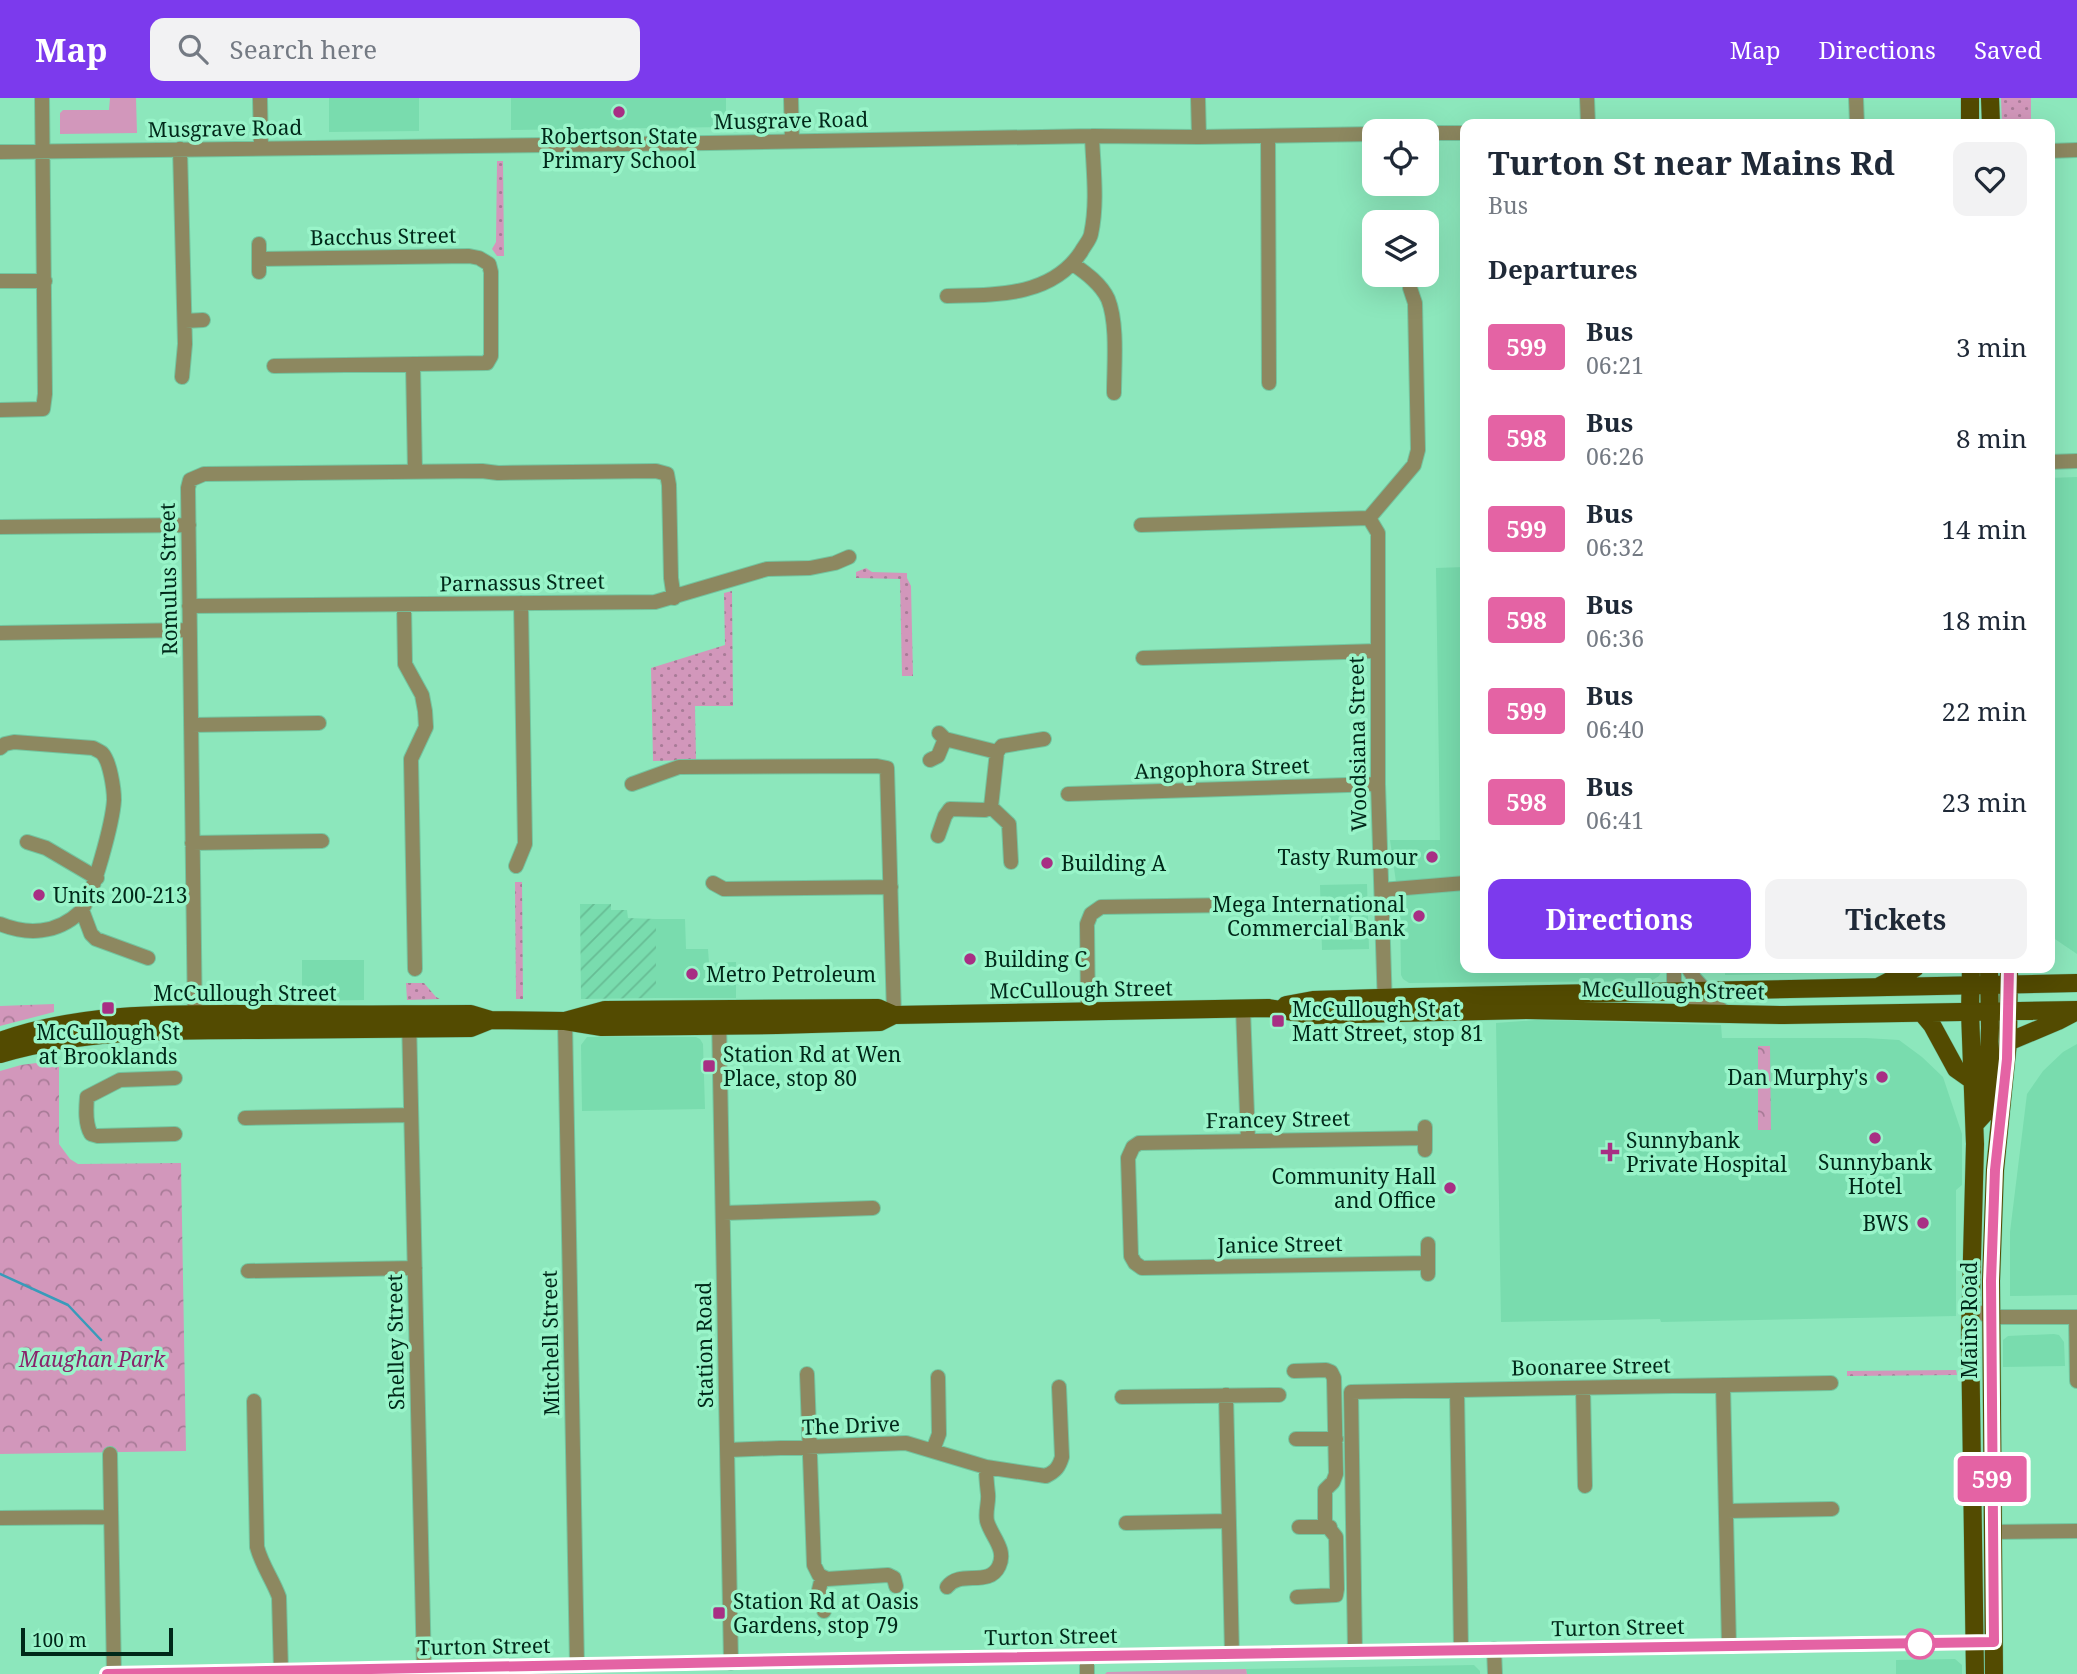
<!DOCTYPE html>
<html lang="en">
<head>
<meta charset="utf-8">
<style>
	:root { --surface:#fff; --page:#f2f2f3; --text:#1f2937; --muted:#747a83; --accent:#7c3aed }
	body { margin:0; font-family:"Noto Serif",serif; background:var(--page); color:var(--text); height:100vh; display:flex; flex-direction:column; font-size:26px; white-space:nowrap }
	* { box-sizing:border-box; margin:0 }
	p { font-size:23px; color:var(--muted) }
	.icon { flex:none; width:38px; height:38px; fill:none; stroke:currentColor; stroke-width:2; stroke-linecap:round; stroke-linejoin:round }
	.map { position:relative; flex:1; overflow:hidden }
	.details { position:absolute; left:1460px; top:21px; width:595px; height:854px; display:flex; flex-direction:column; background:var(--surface); border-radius:14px; box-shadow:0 7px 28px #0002 }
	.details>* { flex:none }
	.badge { padding:0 14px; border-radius:5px; font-size:24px; line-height:46px }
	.buttons { position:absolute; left:1362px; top:21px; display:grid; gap:14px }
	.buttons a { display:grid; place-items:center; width:77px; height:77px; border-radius:14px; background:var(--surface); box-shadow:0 7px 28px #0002; font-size:35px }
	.scale { position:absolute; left:21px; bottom:18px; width:152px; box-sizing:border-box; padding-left:7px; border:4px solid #002819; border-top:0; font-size:19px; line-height:24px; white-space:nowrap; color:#002819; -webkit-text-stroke:5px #99f4c9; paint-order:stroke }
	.map>.badge { position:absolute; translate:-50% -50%; box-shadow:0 0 0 4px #fff }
	h2 { padding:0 28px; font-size:26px; line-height:63px }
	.round { display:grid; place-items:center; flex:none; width:74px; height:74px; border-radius:14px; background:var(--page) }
	.head { display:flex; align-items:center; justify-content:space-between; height:119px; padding:0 28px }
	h1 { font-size:33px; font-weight:700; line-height:52px }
	.cta { display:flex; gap:14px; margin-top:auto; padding:14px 28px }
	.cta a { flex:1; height:80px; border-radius:14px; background:var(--accent); color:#fff; font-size:28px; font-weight:700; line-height:80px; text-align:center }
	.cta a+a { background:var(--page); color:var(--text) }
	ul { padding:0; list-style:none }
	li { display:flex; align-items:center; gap:21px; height:91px; padding:0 28px }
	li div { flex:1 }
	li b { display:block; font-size:26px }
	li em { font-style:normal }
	li .badge { min-width:77px; font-weight:700; text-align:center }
	header { display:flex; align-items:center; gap:42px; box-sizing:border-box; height:98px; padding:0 35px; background:var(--accent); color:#fff }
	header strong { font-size:33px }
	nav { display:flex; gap:38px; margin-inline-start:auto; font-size:24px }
	.search { width:490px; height:63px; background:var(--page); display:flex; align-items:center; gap:18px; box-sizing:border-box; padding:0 24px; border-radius:14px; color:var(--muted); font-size:26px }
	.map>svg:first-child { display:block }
	.built { fill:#79dcae }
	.industrial { fill:url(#industrial-furrows) }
	.grass { fill:url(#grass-dots) }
	.park { fill:url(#park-crowns) }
	.garden { fill:#d297bb }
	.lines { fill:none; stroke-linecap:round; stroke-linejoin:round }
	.stream { stroke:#389bba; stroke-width:2.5 }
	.minor-casing { stroke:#73c59f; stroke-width:16 }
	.major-casing { stroke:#73c59f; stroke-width:19 }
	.minor { stroke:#8d8860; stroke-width:14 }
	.major { stroke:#534b01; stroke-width:18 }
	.line-casing { stroke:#fff; stroke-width:16 }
	.line { stroke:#e463a4; stroke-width:10 }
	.poi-dot { fill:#a82f84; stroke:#99f4c9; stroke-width:2.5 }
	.stop-dot { fill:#fff; stroke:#e463a4; stroke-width:3.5 }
	.labels { text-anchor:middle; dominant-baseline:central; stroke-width:7; stroke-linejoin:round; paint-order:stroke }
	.street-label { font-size:21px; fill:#002819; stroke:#99f4c9 }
	.poi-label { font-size:21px; fill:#002819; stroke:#99f4c9; text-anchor:start }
	.park-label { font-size:21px; font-style:italic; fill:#89246b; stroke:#99f4c9 }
</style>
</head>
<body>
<header>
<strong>Map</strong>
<div class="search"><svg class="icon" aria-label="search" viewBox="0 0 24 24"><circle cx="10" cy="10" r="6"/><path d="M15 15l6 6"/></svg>Search here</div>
<nav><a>Map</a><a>Directions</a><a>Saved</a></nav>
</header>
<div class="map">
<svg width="2077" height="1576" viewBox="0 0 2077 1576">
	<defs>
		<pattern id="industrial-furrows" width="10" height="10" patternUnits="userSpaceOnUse" patternTransform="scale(1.75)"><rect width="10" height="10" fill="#79dcae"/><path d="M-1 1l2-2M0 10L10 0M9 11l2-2" fill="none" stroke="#67bd95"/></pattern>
		<pattern id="grass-dots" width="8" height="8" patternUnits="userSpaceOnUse" patternTransform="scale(1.75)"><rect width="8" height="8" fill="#d297bb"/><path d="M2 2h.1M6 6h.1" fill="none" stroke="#a87b97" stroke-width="1.8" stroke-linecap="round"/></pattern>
		<pattern id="park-crowns" width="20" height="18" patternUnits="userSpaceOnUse" patternTransform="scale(1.75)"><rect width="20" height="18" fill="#d297bb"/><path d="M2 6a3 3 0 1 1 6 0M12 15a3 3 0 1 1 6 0" fill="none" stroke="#a87b97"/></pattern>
	</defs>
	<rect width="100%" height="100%" fill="#8ce7bc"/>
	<!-- built -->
	<path class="built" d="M329,0H419V33L329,34Z
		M511,0H726V29L511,32Z
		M2077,379V856L2049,837V380Z
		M1465,469V870H1663L1659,878L1651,883L1409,885L1403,881L1401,877L1400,812L1390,742H1440L1436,470Z
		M1367,786L1369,851L1322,852L1320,787Z
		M656,821H685L686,851H708L709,865L736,864V900H656Z
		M302,862H364V902L302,903Z
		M1725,870H1868L1821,875L1725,877Z
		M1536,922L1721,927L1722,940H1866L1899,942L1922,959L1943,979L1962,1036V1087L1956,1092V1218L1661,1224L1660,1221L1501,1224L1496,925Z
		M587,939H696L700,941L703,946L705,1011L582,1013L581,947Z
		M2077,946V1197L2010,1198V1134L2027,996L2043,973L2063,954Z
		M2054,1236L2059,1237L2064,1244L2065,1268L2003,1269V1242L2008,1238Z
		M1955,1561L1962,1567V1576H1896V1562Z
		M1474,1567L1480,1573V1576H1247L1246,1571Z"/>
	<!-- industrial -->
	<path class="industrial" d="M580,806H611V812H627L628,820L656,821V900L581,901Z"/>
	<!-- grass -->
	<path class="grass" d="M2001,0H2031V26H2002Z
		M497,63H503L504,158H497L492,151L496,144Z
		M866,470L872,474L907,475V480L911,488L913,578H902L900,481L856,480V474Z
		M732,493L733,608H695L696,662L653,663L651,570L725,547L724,495Z
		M515,784H522L523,901H516Z
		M406,885H424L436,899L440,901L407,902Z
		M1956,1272L1957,1277L1847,1278V1273Z"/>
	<!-- park -->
	<path class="park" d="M54,906V914L0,928V908Z
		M1758,948H1770L1771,1032H1758Z
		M59,962V1046L70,1061L78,1066L181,1065L186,1353L0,1356V973L21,967Z"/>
	<!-- garden -->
	<path class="garden" d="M110,0H136L137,35L60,36V15L63,12H109Z
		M1246,1571L1247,1576H1105L1107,1574Z"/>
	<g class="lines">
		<!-- stream -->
		<path class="stream" d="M0,1176L68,1207L101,1242"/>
		<defs>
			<path id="minor" d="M260,0L261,50
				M791,0L792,43
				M1198,0L1199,39
				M1587,0L1588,26
				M1856,0L1857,26
				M1426,35H1465
				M1268,38L1269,285
				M180,51L185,246L182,279
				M2049,53L2077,52
				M0,54L709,45L1092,38L1199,39L1374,36
				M259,146V174
				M259,161L469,158L479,160L489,166L491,174V258L487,265L274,268
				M1073,166C1086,175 1101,186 1108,201C1118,226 1114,268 1114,295
				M0,183H45
				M947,198C994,197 1051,199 1081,154C1084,148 1090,142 1091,136C1098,104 1093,69 1092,38
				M185,223L203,222
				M413,266L415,374
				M0,312L43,311L45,296L42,0
				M2049,364L2077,363
				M1369,420L1378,435V686L1385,910
				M1369,420L1414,367L1418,352L1415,205L1410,190
				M1141,427L1369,420
				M0,429L189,427
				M404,507L405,566L422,597L425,613L426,629L411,661L415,871
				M189,508L655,504L767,471L810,470L835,465L849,459
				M0,535L189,532
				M1143,560L1377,553
				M191,627L319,625
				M939,635L945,641L997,654
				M0,650L5,646L14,644L93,650C95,651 101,654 102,655C110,663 114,691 114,702C113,722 93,800 80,814C57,836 27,837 0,826
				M930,662L938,658L945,641
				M632,686L679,669L877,668L887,670L894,917
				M1068,696L1378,686
				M938,738L945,718L950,711L985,712L991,709
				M27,744L46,750L97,780
				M192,745L322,743
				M1011,764L1009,726L991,709L997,654L1002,648L1044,641
				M516,768L525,746L521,505
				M713,785L724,791L891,789
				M1382,792L1465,785
				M82,812L91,836L96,841L148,860
				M1674,870V885L1686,901L1698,906L1715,907L1727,916
				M1688,870L1695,881L1707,894
				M1243,911L1248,1042
				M1088,913L1087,826L1091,816L1101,809L1231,807
				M719,920L731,1565
				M409,921L424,1571
				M565,923L577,1567
				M195,926L188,390L190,382L204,376L482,373L498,375L656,373L667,376L669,387L671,480L674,500
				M175,980L120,982L87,999C86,1011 85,1026 91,1036L98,1038L175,1036
				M245,1020L411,1017
				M1425,1029V1052
				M1425,1040L1139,1045L1133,1049L1128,1060L1131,1158L1135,1165L1142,1170L1428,1165
				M723,1115L873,1110
				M1428,1146V1176
				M248,1173L415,1170
				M1970,1212L1994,1219H2077
				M2076,1219L2077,1283
				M1294,1273L1326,1272L1331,1274L1334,1280L1336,1376L1333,1384L1325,1392V1425L1336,1439L1337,1491L1336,1497L1297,1499
				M807,1276L814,1467L819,1477L827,1481L888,1477L894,1480L896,1488
				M1723,1287L1729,1548
				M1583,1290L1585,1388
				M1457,1292L1461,1552
				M1226,1297L1232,1556
				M1122,1299L1279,1297
				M254,1303L257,1449C262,1468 273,1482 279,1499L281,1573
				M1296,1341H1336
				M727,1352L906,1345L986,1369L1046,1378C1056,1373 1059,1369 1062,1359L1059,1289
				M933,1352L939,1336L938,1279
				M110,1356L114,1576
				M1727,1413L1832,1411
				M0,1420L111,1419
				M1126,1425L1228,1423
				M1299,1429H1330
				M1992,1434L2077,1433
				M822,1479L818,1496L824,1505V1513
				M947,1489C960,1471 989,1490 999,1468C1007,1451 991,1438 987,1423C985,1413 989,1405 988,1396C987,1387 986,1379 986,1369
				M1494,1551L1495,1576
				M1355,1554L1351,1294L1831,1285
				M1087,1559V1576
				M109,1576L899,1561L1994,1544"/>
			<path id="major" d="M1970,0V26
				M1990,0L1991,26
				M1971,870L1970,914L1975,1046L1970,1235L1975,1576
				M1880,888L1915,870
				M1286,907L1313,902L1411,899L2077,885
				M1922,915L1932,927L1956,971L1973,983
				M565,923L605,912L878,910L894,917L1268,910L1313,917L1527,912L1784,917L2077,912
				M0,943C87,912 182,916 274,916C339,917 405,916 471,916L491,922L565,923L602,929L777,927L880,924L894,917
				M2008,944L2058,923L2077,913
				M0,956C84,931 172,932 258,932C329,931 400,930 471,930L491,922
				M1975,1026L1987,1013L1990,930L1989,870
				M1994,1576L1991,1183L1995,1072L2008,944L2009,870"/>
		</defs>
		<!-- minor casing -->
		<use href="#minor" class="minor-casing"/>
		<!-- major casing -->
		<use href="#major" class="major-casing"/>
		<!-- minor -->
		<use href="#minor" class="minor"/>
		<!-- major -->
		<use href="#major" class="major"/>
	</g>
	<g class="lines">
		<defs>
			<path id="line" d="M107,1576L899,1561L1994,1544L1991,1183L1995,1072L2007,961L2009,870"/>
		</defs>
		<!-- line casing -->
		<use href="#line" class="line-casing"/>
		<!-- line -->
		<use href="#line" class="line"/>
	</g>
	<!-- markers -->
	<g class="poi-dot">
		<circle cx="619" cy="14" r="7"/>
		<circle cx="1432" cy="759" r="7"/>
		<circle cx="1047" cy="765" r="7"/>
		<circle cx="39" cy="797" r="7"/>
		<circle cx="1419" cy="818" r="7"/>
		<circle cx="970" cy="861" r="7"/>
		<circle cx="692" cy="876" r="7"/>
		<rect x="101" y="903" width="14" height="14" rx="3.5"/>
		<rect x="1271" y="916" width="14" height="14" rx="3.5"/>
		<rect x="702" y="961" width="14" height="14" rx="3.5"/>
		<circle cx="1882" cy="979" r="7"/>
		<circle cx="1875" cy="1040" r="7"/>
		<path d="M1606.5 1043.5h7v7h7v7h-7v7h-7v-7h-7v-7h7z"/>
		<circle cx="1450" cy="1090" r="7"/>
		<circle cx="1923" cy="1125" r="7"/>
		<rect x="712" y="1508" width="14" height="14" rx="3.5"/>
	</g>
	<circle class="stop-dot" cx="1920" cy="1546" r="14"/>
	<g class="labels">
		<!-- street labels -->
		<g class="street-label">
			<text transform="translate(791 22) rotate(-1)">Musgrave Road</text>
			<text transform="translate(225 30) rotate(-1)">Musgrave Road</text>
			<text transform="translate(383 138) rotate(-1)">Bacchus Street</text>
			<text transform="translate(168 481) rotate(-91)">Romulus Street</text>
			<text transform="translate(522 484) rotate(-1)">Parnassus Street</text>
			<text transform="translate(1357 646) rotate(-91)">Woodsiana Street</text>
			<text transform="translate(1222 670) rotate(-2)">Angophora Street</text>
			<text transform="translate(1081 891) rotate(-1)">McCullough Street</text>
			<text transform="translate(1673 892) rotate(1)">McCullough Street</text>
			<text x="245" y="895">McCullough Street</text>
			<text transform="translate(1278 1021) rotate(-1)">Francey Street</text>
			<text transform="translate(1280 1146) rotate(-1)">Janice Street</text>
			<text transform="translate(1969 1222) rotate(-90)">Mains Road</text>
			<text transform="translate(395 1244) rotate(-91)">Shelley Street</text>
			<text transform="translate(550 1245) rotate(-91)">Mitchell Street</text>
			<text transform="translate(704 1247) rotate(-91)">Station Road</text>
			<text transform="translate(1591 1268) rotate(-1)">Boonaree Street</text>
			<text transform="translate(851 1327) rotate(-2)">The Drive</text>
			<text transform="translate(1618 1529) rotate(-1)">Turton Street</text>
			<text transform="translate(1051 1538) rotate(-1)">Turton Street</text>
			<text transform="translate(484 1548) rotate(-1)">Turton Street</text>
		</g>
		<!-- poi labels -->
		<g class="poi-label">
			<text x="619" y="38" text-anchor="middle">Robertson State<tspan x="619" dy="24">Primary School</tspan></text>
			<text x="1418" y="759" text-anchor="end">Tasty Rumour</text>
			<text x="1061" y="765">Building A</text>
			<text x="53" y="797">Units 200-213</text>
			<text x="1405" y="806" text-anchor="end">Mega International<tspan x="1405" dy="24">Commercial Bank</tspan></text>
			<text x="984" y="861">Building C</text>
			<text x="706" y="876">Metro Petroleum</text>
			<text x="1292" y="911">McCullough St at<tspan x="1292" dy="24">Matt Street, stop 81</tspan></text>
			<text x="108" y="934" text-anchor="middle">McCullough St<tspan x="108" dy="24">at Brooklands</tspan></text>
			<text x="723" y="956">Station Rd at Wen<tspan x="723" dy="24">Place, stop 80</tspan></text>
			<text x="1868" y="979" text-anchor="end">Dan Murphy's</text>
			<text x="1626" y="1042">Sunnybank<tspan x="1626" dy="24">Private Hospital</tspan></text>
			<text x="1875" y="1064" text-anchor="middle">Sunnybank<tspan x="1875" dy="24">Hotel</tspan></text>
			<text x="1436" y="1078" text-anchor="end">Community Hall<tspan x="1436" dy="24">and Office</tspan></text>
			<text x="1909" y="1125" text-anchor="end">BWS</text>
			<text x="733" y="1503">Station Rd at Oasis<tspan x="733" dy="24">Gardens, stop 79</tspan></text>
		</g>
		<!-- park labels -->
		<g class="park-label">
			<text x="92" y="1261">Maughan Park</text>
		</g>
	</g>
</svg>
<div class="buttons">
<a><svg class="icon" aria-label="locate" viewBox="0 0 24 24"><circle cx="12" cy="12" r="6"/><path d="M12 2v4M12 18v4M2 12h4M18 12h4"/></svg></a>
<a><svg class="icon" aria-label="layers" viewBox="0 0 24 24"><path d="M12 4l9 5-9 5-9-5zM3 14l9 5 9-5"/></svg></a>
</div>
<div class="scale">100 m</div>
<b class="badge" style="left:1992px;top:1381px;background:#e463a4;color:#fff">599</b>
<section class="details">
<div class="head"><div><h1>Turton St near Mains Rd</h1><p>Bus</p></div><a class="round"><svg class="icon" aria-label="heart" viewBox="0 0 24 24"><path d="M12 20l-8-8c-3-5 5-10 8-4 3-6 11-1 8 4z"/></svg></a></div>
<h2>Departures</h2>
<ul>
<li><span class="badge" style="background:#e463a4;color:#fff">599</span><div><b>Bus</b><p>06:21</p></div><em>3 min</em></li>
<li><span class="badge" style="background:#e463a4;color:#fff">598</span><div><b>Bus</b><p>06:26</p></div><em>8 min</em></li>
<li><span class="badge" style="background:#e463a4;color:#fff">599</span><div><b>Bus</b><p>06:32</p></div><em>14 min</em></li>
<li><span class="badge" style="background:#e463a4;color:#fff">598</span><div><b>Bus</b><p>06:36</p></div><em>18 min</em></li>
<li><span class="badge" style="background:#e463a4;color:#fff">599</span><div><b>Bus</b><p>06:40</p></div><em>22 min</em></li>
<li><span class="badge" style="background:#e463a4;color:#fff">598</span><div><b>Bus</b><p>06:41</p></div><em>23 min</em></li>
</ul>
<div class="cta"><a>Directions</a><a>Tickets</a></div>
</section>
</div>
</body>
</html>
